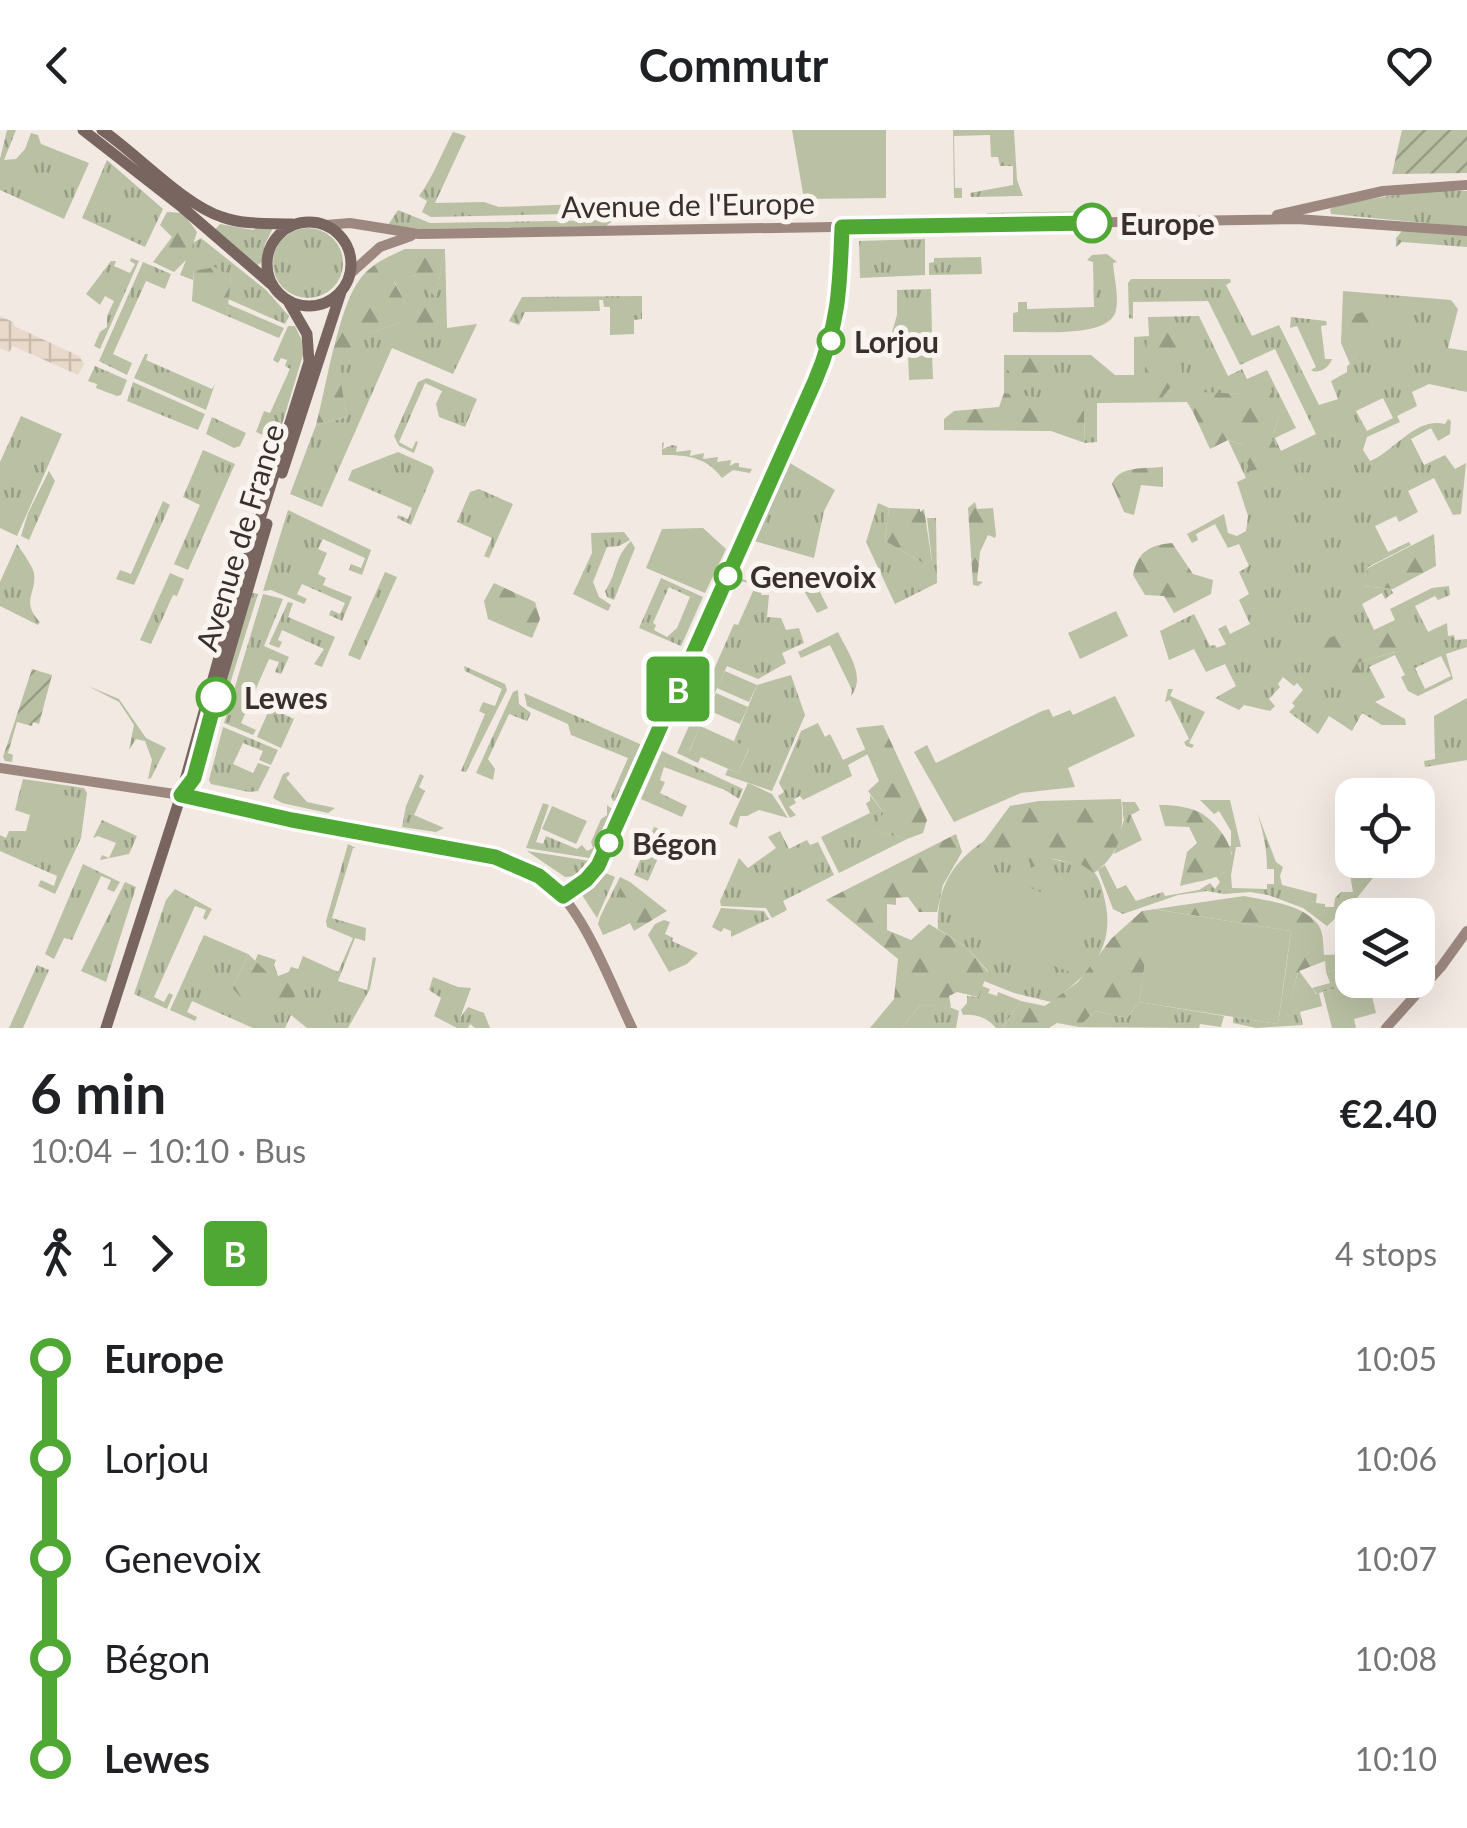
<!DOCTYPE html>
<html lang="en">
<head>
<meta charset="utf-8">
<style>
	:root { --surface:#fff; --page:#f2f2f2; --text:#202124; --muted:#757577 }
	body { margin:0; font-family:Lato,sans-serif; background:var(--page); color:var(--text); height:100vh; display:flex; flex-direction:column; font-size:38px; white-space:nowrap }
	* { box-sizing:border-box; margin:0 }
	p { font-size:32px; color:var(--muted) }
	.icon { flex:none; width:55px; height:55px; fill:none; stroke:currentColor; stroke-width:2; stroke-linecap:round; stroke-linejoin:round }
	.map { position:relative; height:898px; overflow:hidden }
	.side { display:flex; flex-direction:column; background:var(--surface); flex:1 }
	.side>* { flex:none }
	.badge { padding:0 20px; border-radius:8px; font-size:35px; line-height:65px }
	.fabs { position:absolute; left:1335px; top:648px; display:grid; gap:20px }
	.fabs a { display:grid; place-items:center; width:100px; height:100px; border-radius:20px; background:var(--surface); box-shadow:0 10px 40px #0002; font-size:50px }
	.map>.badge { position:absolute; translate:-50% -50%; box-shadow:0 0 0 5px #fff }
	.legs { display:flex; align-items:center; gap:15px; height:110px; padding:0 30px; font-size:32px }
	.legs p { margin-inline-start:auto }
	.overview { display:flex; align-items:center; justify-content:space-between; height:170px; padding:0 30px }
	h1 { font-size:55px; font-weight:700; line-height:75px }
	ul { padding:0 30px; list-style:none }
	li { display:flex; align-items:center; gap:35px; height:100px; font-size:38px }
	li i { display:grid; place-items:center; width:15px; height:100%; margin:0 12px; background:currentColor }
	li i::after { content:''; width:25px; height:25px; margin:-12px; border:8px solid; border-radius:50%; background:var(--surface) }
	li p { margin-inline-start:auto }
	li:first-child i { background:linear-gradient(#0000 50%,currentColor 0) }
	li:last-child i { background:linear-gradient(currentColor 50%,#0000 0) }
	header { display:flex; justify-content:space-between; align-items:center; height:130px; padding:0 30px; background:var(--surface); font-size:45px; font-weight:700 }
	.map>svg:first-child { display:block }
	.grass { fill:url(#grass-tufts); fill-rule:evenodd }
	.forest { fill:url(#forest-firs) }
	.park { fill:#b9c0a3 }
	.garden { fill:url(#garden-furrows) }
	.plaza { fill:url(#plaza-grid) }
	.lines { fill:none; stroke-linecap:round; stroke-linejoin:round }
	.secondary { stroke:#9d8880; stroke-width:10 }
	.primary { stroke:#79655f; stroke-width:11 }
	.line-1-casing { stroke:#fff; stroke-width:22 }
	.line-1 { stroke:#4fa833; stroke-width:15 }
	.stop-1-dot { fill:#fff; stroke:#4fa833; stroke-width:5 }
	.labels { text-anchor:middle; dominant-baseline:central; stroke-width:10; stroke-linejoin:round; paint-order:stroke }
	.street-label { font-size:30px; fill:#392f2c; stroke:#f9f4ef }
	.stop-label { font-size:30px; font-weight:bold; fill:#392f2c; stroke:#f9f4ef; text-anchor:start }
</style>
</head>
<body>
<header><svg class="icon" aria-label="back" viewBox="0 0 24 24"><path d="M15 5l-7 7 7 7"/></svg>Commutr<svg class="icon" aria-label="heart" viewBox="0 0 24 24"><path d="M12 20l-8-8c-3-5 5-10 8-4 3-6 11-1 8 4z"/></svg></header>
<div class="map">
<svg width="1467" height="898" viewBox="0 0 1467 898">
	<defs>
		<pattern id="grass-tufts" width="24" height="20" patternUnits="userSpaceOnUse" patternTransform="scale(2.5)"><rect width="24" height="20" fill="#b9c0a3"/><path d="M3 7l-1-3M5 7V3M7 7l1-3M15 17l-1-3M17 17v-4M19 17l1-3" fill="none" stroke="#979c85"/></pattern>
		<pattern id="forest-firs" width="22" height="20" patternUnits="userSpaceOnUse" patternTransform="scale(2.5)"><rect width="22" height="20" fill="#b9c0a3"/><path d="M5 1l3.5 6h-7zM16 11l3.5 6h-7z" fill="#979c85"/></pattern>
		<pattern id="garden-furrows" width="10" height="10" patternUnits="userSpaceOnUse" patternTransform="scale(2.5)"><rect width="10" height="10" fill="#b9c0a3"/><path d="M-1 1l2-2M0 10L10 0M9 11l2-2" fill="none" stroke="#979c85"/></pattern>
		<pattern id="plaza-grid" width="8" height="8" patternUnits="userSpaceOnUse" patternTransform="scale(2.5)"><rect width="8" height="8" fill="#e8d9cb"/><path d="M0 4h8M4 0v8" fill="none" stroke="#c8bbae"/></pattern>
	</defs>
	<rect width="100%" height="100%" fill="#f2e9e2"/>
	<!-- grass -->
	<path class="grass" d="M7,0H16L4,30L16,29L25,19L31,3L38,5L41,14L89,33L64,89L0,60V29Z
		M953,0H1014L1017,50L1023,66L971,67L970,63L1013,55V36H1000L998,27H991L990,5L954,6L955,58H962V68H954Z
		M453,2L466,6L435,73L484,72L499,77L608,73V83L431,87L422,82L427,71L419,66C435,44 440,26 453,2Z
		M107,30L163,79L145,117L82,88Z
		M1420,61H1467V97L1331,84L1330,79L1340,74Z
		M398,80L430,93L614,90L606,96L421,99L388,95Z
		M1103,81V87L987,89V83Z
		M220,94L253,100L261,95L273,98L265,114L262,132L258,135L214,101Z
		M273 133a35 35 0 1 1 70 0a35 35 0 1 1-70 0Z
		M1403,100L1467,105V117L1402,112L1396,117V108Z
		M201,108L266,160L289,186L285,194L228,169L231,147L194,141L193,150L180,145L193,113Z
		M925,109V145L860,148L859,111Z
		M445,119L447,198L477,194L453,244L392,218L322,377L290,364L316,295L347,287L337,236L362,205L400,193L405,172L394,151L415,145L436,167Z
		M1107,124L1117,132L1113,133C1114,147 1119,166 1116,180C1111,209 1036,201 1013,202V183L1018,182V172H1027V179L1094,177L1093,132L1087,130L1092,125Z
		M981,127L982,144L929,145V133L934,132V128Z
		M131,128L139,131L100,219L94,216L100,202L107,197V186L114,171L105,166L100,175L86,164L111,131H116L114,136L130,143L135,134L130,131Z
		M143,132L171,144L165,159L146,151L113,224L132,233L127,245L99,231Z
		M1131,149H1230L1231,152L1226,155L1252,206L1279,195L1319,275L1338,269L1331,251L1347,242V236L1350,234L1341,213L1343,161L1451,170L1458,179L1448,218L1467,221V262L1429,254L1412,262L1417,276L1397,286L1400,292L1367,307L1363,320L1370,331C1394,322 1415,287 1445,294L1448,289L1451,291L1450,304L1438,311L1431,298L1411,309L1424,335L1445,325L1455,339L1466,333L1461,384L1453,385L1434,348L1408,361L1418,382L1399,392L1396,386L1375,396L1388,422L1409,412L1411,415L1368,437L1363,456L1391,459L1393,463L1385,469L1382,463L1362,474L1374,500L1395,490L1390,479L1432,458L1449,456L1450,465L1438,470L1435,466L1415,476L1428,502L1447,493L1448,506L1454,505L1455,510L1467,509V517L1446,524L1453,549L1418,566L1408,561L1401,547L1405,545L1395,525L1369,537L1385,567L1375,572L1405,589L1406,595H1382L1362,583L1352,601L1329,586L1318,604L1289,582L1295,576L1292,573L1303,560L1297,553L1294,556L1283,547L1278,554L1280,557L1269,569L1275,576L1270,581L1244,575L1239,580L1215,568L1236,556L1225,534L1206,542L1194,519L1169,530L1160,501L1194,484L1210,516L1215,515L1217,518L1226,514L1218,499L1226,495L1230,504L1250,494L1239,470L1249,464L1239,442L1249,436L1239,414L1228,418L1215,394L1196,404L1198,410L1192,413L1187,404L1224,384L1228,403L1237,406L1246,401L1248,386L1237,352L1246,348L1228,310L1244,315L1272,308L1279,287L1244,264L1201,263L1193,282L1187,272L1097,273V312L1085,313L1084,281L1004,263V225H1091L1115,245H1134V207L1149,206L1148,187L1199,186L1228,246L1242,239L1247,249L1267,240L1296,298L1275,308L1281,321L1316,304L1275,219L1240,235L1208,171L1133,172V189L1129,188L1128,153ZM1383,268L1393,288L1367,301L1356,281ZM1375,502L1396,522L1356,533L1363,548L1323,511ZM1441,526L1451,546L1425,559L1415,538Z
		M931,159L932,206L928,210L890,209L897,185V160Z
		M642,166V189L634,190V204L610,205V177H604L603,170H599L600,181L525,182L519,195L509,191L522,167Z
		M228,174L284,198L279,208L227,186Z
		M1291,187L1326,191L1327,195L1321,196L1325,229H1332C1330,237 1318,245 1311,240L1316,237L1297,196L1290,198Z
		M288,196H295L302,211L303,225L277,311L256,302L264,281L270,283L290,239L285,236L287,230L281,228L278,233L273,230Z
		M908,223H932L933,249L909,250Z
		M145,224H148L146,230L212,259L215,254L206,280L134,248Z
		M95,236L127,250L121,265L117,266L96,258L97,254L88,251Z
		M427,248L477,269L465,297L439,287L436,274L442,261L425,253L399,312L412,319L416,311L418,312L414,323L399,316L394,306L418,252Z
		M133,252L205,284L198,300L127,271Z
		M21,286L62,304L17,406L0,398V332Z
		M212,287L246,303L240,316L234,318L206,304Z
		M662,312L664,313L663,319L672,315L677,316L676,322L691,320L690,326L704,323L703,329L718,327L717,332L731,330L730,336L735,333H739V337L752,339L750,343L733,340L722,348C706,327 688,325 662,325Z
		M203,320L235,334L188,440L174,434L200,375L183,367Z
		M398,322L432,337L434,341L411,395L397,388L398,385L408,389L412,378L348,350L352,340Z
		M790,333L835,360L824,381L814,428L754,411Z
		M49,341L55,351L29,410L21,406L28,383Z
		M479,359L513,374L489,428L484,426L492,408L457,392L470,362Z
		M163,371L170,375L134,455L116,449L120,440L131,444Z
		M878,373L889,378L885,411L925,434L932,431L927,388H936L937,453L895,474L866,412Z
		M288,380L371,420L362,445L349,440L351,434L361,438L365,428L323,409L318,419L327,423L318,444L326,448L323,455L352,467L342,491L329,485L331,480L340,484L345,473L302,454L297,464L307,469L304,474L271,460L263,461Z
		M624,402L630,410L619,416L607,417L593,452L599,467L611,475L608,481L573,464L592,423L591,403Z
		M631,411L635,418L614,470L607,467L605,461C618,442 613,429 631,411Z
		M17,414C21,420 32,435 34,443C37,464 20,471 40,492L38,495L0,476V452Z
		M385,442L397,447L360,530L348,525Z
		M170,443L184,449L177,466L173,465L151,514L140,510Z
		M794,444L812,446L828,478L817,483L801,456L788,460Z
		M661,448L703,467L681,516L639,498ZM669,457L690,467L677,498L667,507L654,500L656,495L653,493Z
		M740,448L763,458L761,465H769L767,487L781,488L786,500L799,498L804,513L782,523L786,533L758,549L727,536L689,621L701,627L698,633L677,623L734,494L738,495L754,459L746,452L738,451Z
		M249,462L258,464L204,637L203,625Z
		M263,464L283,469L264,516L289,527L281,544L275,542L279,532L269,529L241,593L256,600L253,605L224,593Z
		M288,472L293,473L288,487L335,507L322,537L314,534L324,519L282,500L278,510L282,512L279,518L269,514Z
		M838,502C847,521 867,547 851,566L852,560L830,515L801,528L798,522Z
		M464,536L505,554L507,560L466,642L461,641L485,584L479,581L483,572L495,576L502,559L465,541Z
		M791,545L805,585L772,661L725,645L728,639L738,643L749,619L734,611L757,555Z
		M88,556L119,569L146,608L166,618L151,648L148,649L152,630L145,611L136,609L129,620L134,595L119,572Z
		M1168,559H1173L1170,566L1205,582L1189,613L1194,615L1192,618L1186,616L1184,612L1189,609L1170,570L1165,572Z
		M518,560L519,574L531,583L527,591L509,584L488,629L495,639L493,650L476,643L513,562Z
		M524,563L640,614L641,620L619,670L613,671L611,667L628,628L571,605L568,594L527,576Z
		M1467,568V630L1425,637L1424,631L1435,629L1434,586Z
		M270,578L294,589L281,618L257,607Z
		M818,593L825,607L830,604L843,630L866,619L868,624L848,635L852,646L803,670L800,666L794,669L796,673L789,677L796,685L790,688L778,666L784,662L779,653L801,601Z
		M223,597L278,620L271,635L259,630L263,621L243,613L233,634L253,643L258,633L270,637L258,661L249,662L211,654L209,650Z
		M662,621L743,659L739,669L725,660L664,637L660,650L665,652L660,663L687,676L682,687L641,669Z
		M288,642L290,644L286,648L307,672L335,678L328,683L282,673L273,668L283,644Z
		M420,644L424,646L419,657L425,661L414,685L444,698L436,702L402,697L406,676Z
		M23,649L84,658L87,663L81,708L55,764L38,756L41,750L54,756L57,746L0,721V705L6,708L9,701H26L30,685L15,680Z
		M748,653L772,664L788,688L759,680L747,686H740L737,698L729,694Z
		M870,665L884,683L871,700L907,709L839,743L821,707L870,683L866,673L870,671Z
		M1200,670H1230L1241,717H1236L1231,745L1232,758L1267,759V754H1274V739H1267C1267,721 1264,704 1257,682L1276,732L1283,737L1280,746L1282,755L1317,764L1316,773L1325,774V777H1334L1335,768L1341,762H1353L1350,744L1342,743V738L1361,741L1365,730H1387L1357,768L1327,796L1303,778L1268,765L1250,762L1224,764L1207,761L1178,765L1123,784L1113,779L1098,740L1105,735L1117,759L1126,755L1136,771L1163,762L1165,766L1199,760L1210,753L1215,759L1220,752L1216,746L1224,743L1232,723L1228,716H1231V701L1219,681L1214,684Z
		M1122,672H1135L1140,680L1131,685L1142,710L1114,724L1124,690Z
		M543,673L549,675L536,712L543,714L546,706L577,719L582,715L587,721L593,718L591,712L601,689L607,685V675L614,681L594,725L589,728L526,718Z
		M102,690L137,706L129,724L100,730L102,725L109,728L116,713L98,706L93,708Z
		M654,697L669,703L648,751L634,745Z
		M780,701L789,719L807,710L810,715L818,712L834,745L783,771L787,780L772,788L766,778L721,776L720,771L739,728L748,738L776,718L768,707Z
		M984,711L996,722L1024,711C1032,717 1041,725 1050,728C1064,734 1082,730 1094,742C1100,749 1103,761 1105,771C1116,820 1088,845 1051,872L1014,863L984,851L988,841L965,816L938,799C936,760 951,733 984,711Z
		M348,714L356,718H353L332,788L366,798L365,811L355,808L338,851L367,860L373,827L376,828L370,859L348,898H307L291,885L285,898H253L192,871L187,882L197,887L195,891L170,880L204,805L248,824L233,858L269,844L255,831L258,824L276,830L274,835L278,846L289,842L291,837L298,839L303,826L338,842L353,808L327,797L326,791Z
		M527,721L590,731L577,746L565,747Z
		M83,734L120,752L114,762L107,759L111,750L101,746L72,810L64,808L54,829L45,824Z
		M603,742L615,747L597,788L582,765Z
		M620,747V798L603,805L598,794L600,787Z
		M125,752L136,757L106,852L81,841Z
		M175,759L212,779L206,790L203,788L206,780L195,776L154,867L164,872L169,863L173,865L167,879L134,864L166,770Z
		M721,778L764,781L769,789L731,807V801L724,798L721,802L712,797Z
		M664,790L670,792L665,804L673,808L672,811L698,823L687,834L669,842L648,805L655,794Z
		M37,835L49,840L23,898H9Z
		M1352,837V841L1342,844L1345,856L1319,863L1322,876L1300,882L1303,895L1256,898L1233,893V887L1278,894L1286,839L1298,841L1286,889L1317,864L1312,858L1330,853L1326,842Z
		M433,847L458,857L471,858L460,888L468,877L484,883L490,898H475L470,894L468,898H457L434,886L441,868L429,860Z
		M982,856L990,859L988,863L997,866L998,862L1021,871L1002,898H996C987,887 975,884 963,885L961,880L967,873V866L978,867Z
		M1139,872L1224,886L1221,897L1200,894L1199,898L1079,897L1095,881L1127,888Z
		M920,875L947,876L959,881L956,898H902Z"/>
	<!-- forest -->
	<path class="forest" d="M167,82L183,83L197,102L189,127L174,142L153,132L172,107L160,95Z
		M405,119H445L436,168L415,145L394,152L405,172L432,179L434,198L400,193L363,205V231L338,236L347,287L316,295C326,258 338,178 360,149C372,133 388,127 405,119Z
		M215,137L231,147L227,186L192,171L194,141Z
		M1367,181L1387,191L1370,226L1350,231L1343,212L1345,187Z
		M1161,198L1179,211L1182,242L1162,268L1130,269L1144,253L1147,209Z
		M1030,226L1044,240L1037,254L1030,256L1006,239L1005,227Z
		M1250,251L1272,260L1279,287L1272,308L1280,325L1267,338L1249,341L1244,315L1228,310L1210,319L1193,282L1200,262L1244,264Z
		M1004,263L1051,269L1084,281L1085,313L1051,301L944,300V289L954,281L999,277Z
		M1163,337V357L1141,355L1134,385L1124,382L1112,354C1119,335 1145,339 1163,337Z
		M975,372L977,379L993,378L996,405L995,408L988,405L980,422L977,451L983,452L978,456L973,455L968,378Z
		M889,378L920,379V382L924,379L932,432L925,434L885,411Z
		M1434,404L1436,436L1393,459L1362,456L1368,438Z
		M1172,413L1193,444L1213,450L1211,464L1174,483L1164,466L1145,465L1133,445C1138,422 1149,415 1172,413Z
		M494,453L535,472L540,489L532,508L488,489L484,471Z
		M1405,493L1404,524L1395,522L1357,533L1364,548L1344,544L1322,527L1323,511L1355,496L1375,502Z
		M883,595L927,690L923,703L907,709L870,700L884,683L868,661L879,651L856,598Z
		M1121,669C1125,700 1120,725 1094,743L1082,735L1049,728L1031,738L1024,712L996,723L984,711L1010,676L1039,671Z
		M1159,675C1173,675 1186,676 1199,682C1215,690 1244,724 1226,741C1216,750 1193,752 1180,756L1187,722L1197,713L1189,697L1165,696Z
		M956,704L962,722L943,755L937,782H919L908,767L896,768V775L887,774V800L911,810L929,794L965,816L988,842L978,867L957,862L949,866L951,877L920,875L902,898H870L894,869L898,829L826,770Z
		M620,747L630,752L667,781L634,801L630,793L620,798Z
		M1244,766C1267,771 1299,773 1316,792C1324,800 1323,814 1324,825L1352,824V837L1326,842L1325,831L1299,841L1317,865L1285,890L1298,842L1286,839L1291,801L1154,779L1139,872L1127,888L1095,881L1079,897L1057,893L1049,898H1002L1021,871L1045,876L1078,852L1112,808L1142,781Z
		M248,824L269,844L299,855L290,878C268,883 246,878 233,858Z"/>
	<!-- park -->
	<path class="park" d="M792,0H886V68L804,69Z
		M703,398L726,419L705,463L646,438L662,399Z
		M1116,481L1128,506L1080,529L1068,503Z
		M725,541L757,555L749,572L717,558Z
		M716,563L748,577L740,594L708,580Z
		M1115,566L1135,606L1068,638L1075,657L1021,663L954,692L914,622L927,615L936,633L1042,581L1049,579L1053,587L1070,580L1073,585Z
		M700,596L749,618L738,643L689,622Z
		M41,661L76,667L64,711L30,702Z
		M552,676L587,691L576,714L542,699Z
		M972,735L1095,783L1072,843L948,795Z
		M1153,779L1291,801L1278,894L1139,872Z
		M1352,841V850H1368L1376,883L1354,889L1356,898H1332L1323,862L1345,856L1342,843Z"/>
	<!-- garden -->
	<path class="garden" d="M1402,0H1467V43L1392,44Z
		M32,539L52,545L39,594L33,592L32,596L17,592L8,623L13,625L12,632L5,631L3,627Z"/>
	<!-- plaza -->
	<path class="plaza" d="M0,186L13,192L14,196L79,226L84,234L78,245L13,216L9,222L0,218Z"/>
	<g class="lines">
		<!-- secondary -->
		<path class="secondary" d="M1277,85L1383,61L1467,55
			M326,95L350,93L419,104L1297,89L1467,101
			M350,144L380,117L411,106
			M0,638L181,665L292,690L512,732C530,740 550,751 563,767C590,798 614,860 632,898
			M1386,898L1441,837L1467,801"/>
		<!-- primary -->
		<path class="primary" d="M83,0L183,78L271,154
			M102,0C137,24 184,75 222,87C244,95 269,93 292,94
			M267 134a42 42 0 1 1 84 0a42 42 0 1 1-84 0Z
			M282,343L341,162
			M220,554L267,394
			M189,654L203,615
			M106,898L181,665L234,473L309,232L307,204L288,171"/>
	</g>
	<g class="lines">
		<defs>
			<path id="line-1" d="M216,567L194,648L181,665L292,690L495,727L539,746L563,766L586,750L598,736L815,251C839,195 840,156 842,97L1092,93"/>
		</defs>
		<!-- line-1 casing -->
		<use href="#line-1" class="line-1-casing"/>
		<!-- line-1 -->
		<use href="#line-1" class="line-1"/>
	</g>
	<!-- markers -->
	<g class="stop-1-dot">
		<circle cx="1092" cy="93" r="18"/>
		<circle cx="831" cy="211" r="12"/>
		<circle cx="728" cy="446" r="12"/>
		<circle cx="216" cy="567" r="18"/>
		<circle cx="609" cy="713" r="12"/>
	</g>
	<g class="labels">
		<!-- street labels -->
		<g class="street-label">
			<text transform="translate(688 74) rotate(-1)">Avenue de l'Europe</text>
			<text transform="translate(239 407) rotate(-73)">Avenue de France</text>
		</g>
		<!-- stop labels -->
		<g class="stop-label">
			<text x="1120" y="93">Europe</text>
			<text x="854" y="211">Lorjou</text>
			<text x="750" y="446">Genevoix</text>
			<text x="244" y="567">Lewes</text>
			<text x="632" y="713">Bégon</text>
		</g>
	</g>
</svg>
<div class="fabs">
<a><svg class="icon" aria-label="locate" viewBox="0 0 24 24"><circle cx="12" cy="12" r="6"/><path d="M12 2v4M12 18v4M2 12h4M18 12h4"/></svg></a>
<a><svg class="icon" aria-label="layers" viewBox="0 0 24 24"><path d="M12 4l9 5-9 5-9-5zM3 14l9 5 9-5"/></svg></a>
</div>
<b class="badge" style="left:678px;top:559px;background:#4fa833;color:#fff">B</b>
</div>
<section class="side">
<div class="overview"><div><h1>6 min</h1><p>10:04 – 10:10 · Bus</p></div><b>€2.40</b></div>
<div class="legs"><svg class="icon" aria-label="walk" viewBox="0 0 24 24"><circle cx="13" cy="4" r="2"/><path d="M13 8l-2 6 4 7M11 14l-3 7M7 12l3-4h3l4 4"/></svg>1<svg class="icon" aria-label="forward" viewBox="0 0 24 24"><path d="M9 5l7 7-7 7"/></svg><b class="badge" style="background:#4fa833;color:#fff">B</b><p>4 stops</p></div>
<ul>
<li><i style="color:#4fa833"></i><b>Europe</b><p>10:05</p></li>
<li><i style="color:#4fa833"></i><span>Lorjou</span><p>10:06</p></li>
<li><i style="color:#4fa833"></i><span>Genevoix</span><p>10:07</p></li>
<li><i style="color:#4fa833"></i><span>Bégon</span><p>10:08</p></li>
<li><i style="color:#4fa833"></i><b>Lewes</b><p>10:10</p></li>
</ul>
</section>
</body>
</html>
